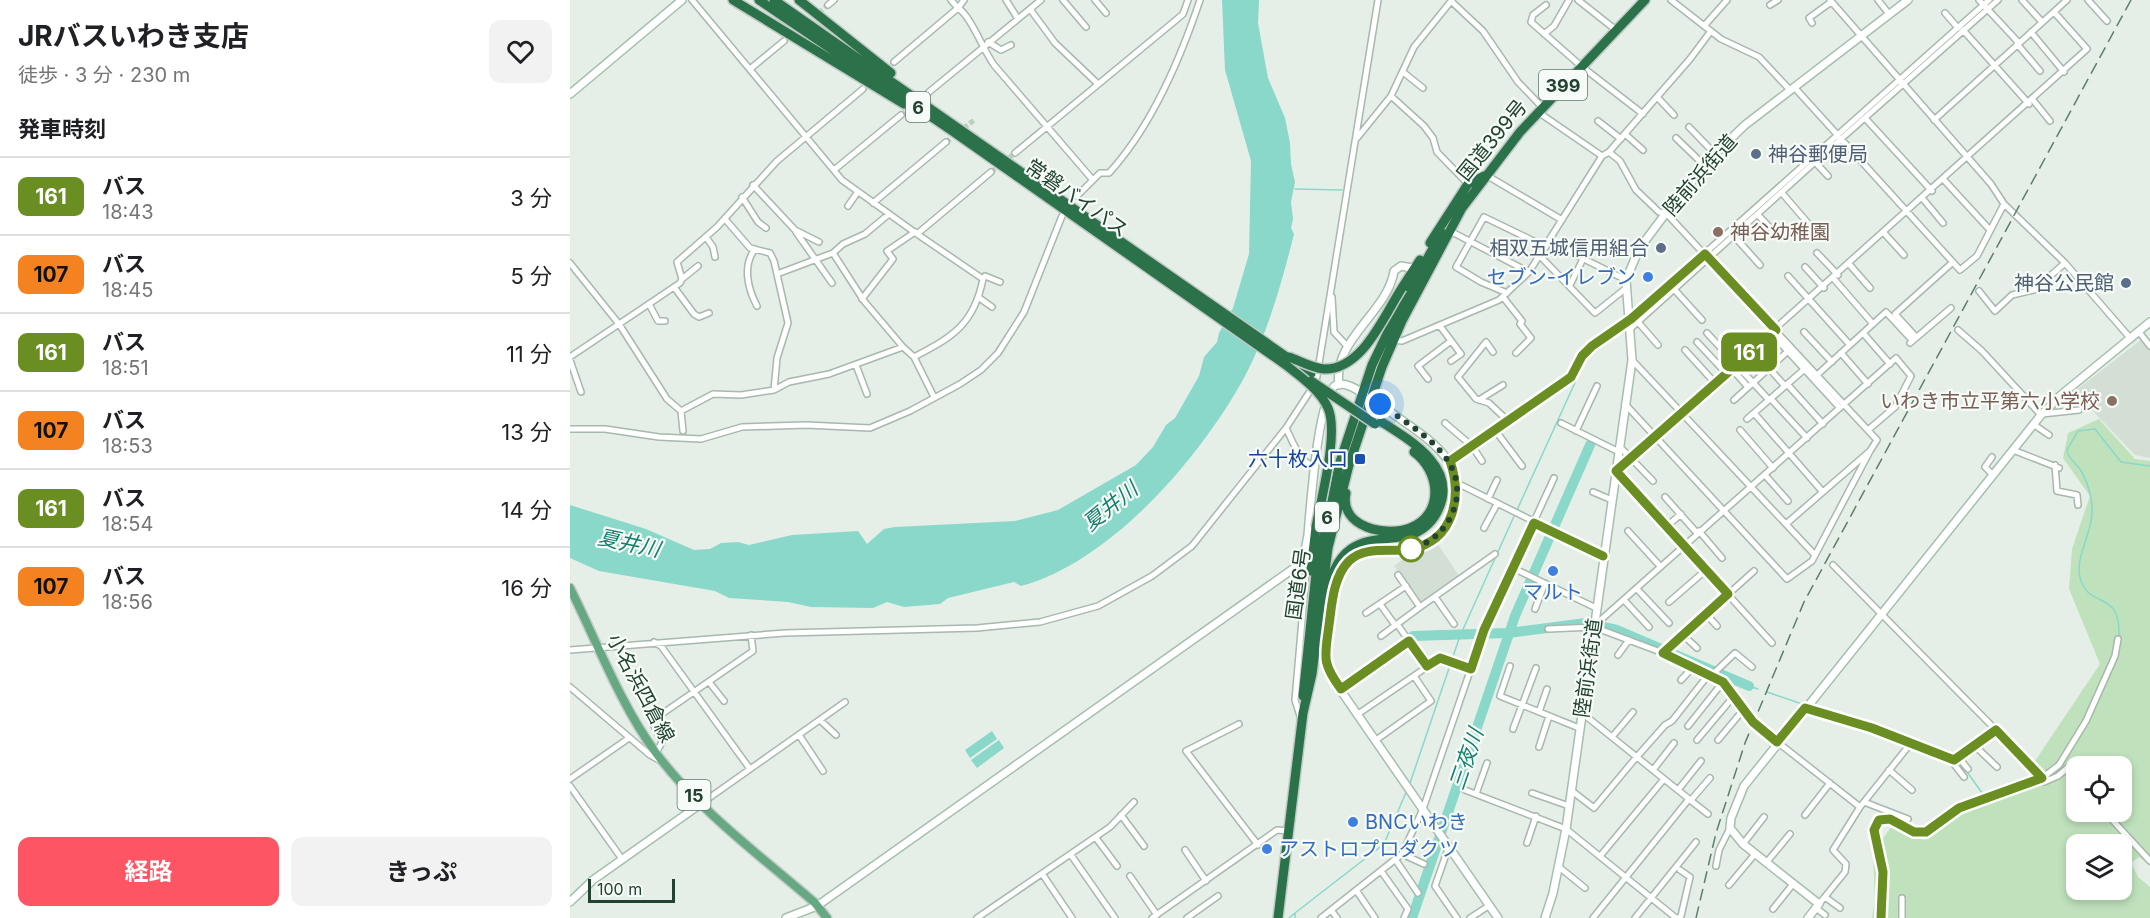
<!DOCTYPE html>
<html lang="ja">
<head>
<meta charset="utf-8">
<style>
	:root { --surface:#fff; --page:#f2f2f2; --text:#202124; --muted:#757577; --line:#e0e0e0; --accent:#fd5564 }
	body { margin:0; font-family:Inter,"Noto Sans JP",sans-serif; background:var(--page); color:var(--text); height:100vh; display:flex; flex-direction:column; font-size:22px; white-space:nowrap }
	* { box-sizing:border-box; margin:0 }
	p { font-size:20px; color:var(--muted) }
	.icon { flex:none; width:33px; height:33px; fill:none; stroke:currentColor; stroke-width:2; stroke-linecap:round; stroke-linejoin:round }
	.map { position:relative; flex:1; overflow:hidden }
	.panel { display:flex; flex-direction:column; background:var(--surface); width:570px }
	.panel>* { flex:none }
	.badge { padding:0 12px; border-radius:9px; font-size:21px; line-height:39px }
	.buttons { position:absolute; left:1496px; top:756px; display:grid; gap:12px }
	.buttons a { display:grid; place-items:center; width:66px; height:66px; border-radius:12px; background:var(--surface); box-shadow:0 3px 9px #0003; font-size:30px }
	.scale { position:absolute; left:18px; bottom:15px; width:87px; box-sizing:border-box; padding-left:6px; border:3px solid #22432f; border-top:0; font-size:16px; line-height:21px; white-space:nowrap; color:#22432f; -webkit-text-stroke:4px #f6fbf7; paint-order:stroke }
	.you { position:absolute; width:30px; height:30px; margin:-15px; border:4px solid #fff; border-radius:50%; background:#1a73e8; box-shadow:0 0 0 9px #1a73e833 }
	.map>.badge { position:absolute; translate:-50% -50%; box-shadow:0 0 0 3px #fff }
	h2 { padding:0 18px; font-size:22px; line-height:54px }
	.round { display:grid; place-items:center; flex:none; width:63px; height:63px; border-radius:12px; background:var(--page) }
	.head { display:flex; align-items:center; justify-content:space-between; height:102px; padding:0 18px }
	h1 { font-size:28px; font-weight:700; line-height:45px }
	.cta { display:flex; gap:12px; margin-top:auto; padding:12px 18px }
	.cta a { flex:1; height:69px; border-radius:12px; background:var(--accent); color:#fff; font-size:24px; font-weight:700; line-height:69px; text-align:center }
	.cta a+a { background:var(--page); color:var(--text) }
	ul { padding:0; list-style:none }
	li { display:flex; align-items:center; gap:18px; height:78px; padding:0 18px; border-top:2px solid var(--line) }
	li div { flex:1 }
	li b { display:block; font-size:22px }
	li em { font-style:normal }
	li .badge { min-width:66px; font-weight:700; text-align:center }
	main { display:flex; flex:1; min-height:0 }
	.map>svg:first-child { display:block }
	.built { fill:#d3dfd5 }
	.green { fill:#bfe2bc; fill-rule:evenodd }
	.water { fill:#89d8ca }
	.lines { fill:none; stroke-linecap:round; stroke-linejoin:round }
	.stream { stroke:#89d8ca; stroke-width:1.5 }
	.river { stroke:#89d8ca; stroke-width:10 }
	.street-tunnel { stroke:#becdc2; stroke-width:5; stroke-dasharray:5 2.5; stroke-linecap:butt }
	.street-casing { stroke:#a7b8ac; stroke-width:8 }
	.secondary-casing { stroke:#a5bfad; stroke-width:10 }
	.primary-casing { stroke:#c1cac5; stroke-width:11 }
	.highway-casing { stroke:#c1cac5; stroke-width:12 }
	.street { stroke:#fff; stroke-width:5 }
	.secondary { stroke:#fff; stroke-width:7 }
	.primary { stroke:#66a881; stroke-width:8 }
	.highway { stroke:#2b724b; stroke-width:9 }
	.rail { stroke:#5d7e6a; stroke-width:1.5; stroke-dasharray:12 6; stroke-linecap:butt }
	.highway-bridge-casing { stroke:#c1cac5; stroke-width:12; stroke-linecap:butt }
	.highway-bridge { stroke:#2b724b; stroke-width:9 }
	.line-casing { stroke:#fff; stroke-width:14 }
	.line { stroke:#6b8e23; stroke-width:9 }
	.walk { stroke:#22432f; stroke-width:6; stroke-dasharray:0 10.8 }
	.service-dot { fill:#5c6f8a; stroke:#f6fbf7; stroke-width:2 }
	.education-dot { fill:#8d6e63; stroke:#f6fbf7; stroke-width:2 }
	.shop-dot { fill:#3f7fe0; stroke:#f6fbf7; stroke-width:2 }
	.transit-dot { fill:#1a4fb4; stroke:#f6fbf7; stroke-width:2 }
	.stop-dot { fill:#fff; stroke:#6b8e23; stroke-width:3 }
	.labels { text-anchor:middle; dominant-baseline:central; stroke-width:4.5; stroke-linejoin:round; paint-order:stroke }
	.shield { fill:#f6fbf7; stroke:#627a6b; stroke-width:1.5 }
	.shield-label { font-size:18px; font-weight:bold; fill:#22432f }
	.street-label { font-size:20px; fill:#22432f; stroke:#f6fbf7 }
	.service-label { font-size:20px; fill:#4e5e75; stroke:#f6fbf7; text-anchor:end }
	.education-label { font-size:20px; fill:#785e54; stroke:#f6fbf7; text-anchor:start }
	.shop-label { font-size:20px; fill:#366cbe; stroke:#f6fbf7; text-anchor:start }
	.transit-label { font-size:20px; fill:#164399; stroke:#f6fbf7; text-anchor:end }
	.water-label { font-size:21px; font-style:italic; fill:#167f6d; stroke:#f6fbf7 }
</style>
</head>
<body>
<main>
<section class="panel">
<div class="head"><div><h1>JRバスいわき支店</h1><p>徒歩 · 3 分 · 230 m</p></div><a class="round"><svg class="icon" aria-label="heart" viewBox="0 0 24 24"><path d="M12 20l-8-8c-3-5 5-10 8-4 3-6 11-1 8 4z"/></svg></a></div>
<h2>発車時刻</h2>
<ul>
<li><span class="badge" style="background:#6b8e23;color:#fff">161</span><div><b>バス</b><p>18:43</p></div><em>3 分</em></li>
<li><span class="badge" style="background:#f58220;color:#111">107</span><div><b>バス</b><p>18:45</p></div><em>5 分</em></li>
<li><span class="badge" style="background:#6b8e23;color:#fff">161</span><div><b>バス</b><p>18:51</p></div><em>11 分</em></li>
<li><span class="badge" style="background:#f58220;color:#111">107</span><div><b>バス</b><p>18:53</p></div><em>13 分</em></li>
<li><span class="badge" style="background:#6b8e23;color:#fff">161</span><div><b>バス</b><p>18:54</p></div><em>14 分</em></li>
<li><span class="badge" style="background:#f58220;color:#111">107</span><div><b>バス</b><p>18:56</p></div><em>16 分</em></li>
</ul>
<div class="cta"><a>経路</a><a>きっぷ</a></div>
</section>
<div class="map">
<svg width="1580" height="918" viewBox="0 0 1580 918">
	<rect width="100%" height="100%" fill="#e5efe7"/>
	<!-- built -->
	<path class="built" d="M1572,339L1580,350V458L1565,455L1520,408L1512,411L1500,395Z
		M867,543L890,577L851,605L824,566L839,555Z"/>
	<!-- green -->
	<path class="green" d="M1529,419L1565,459L1580,461V865L1569,857L1561,863L1568,877L1580,887V918H1302L1305,900L1303,853L1321,827L1355,840L1372,814L1406,796L1457,789L1465,761L1530,664L1499,589L1502,549L1520,496L1493,458L1498,433ZM1506,766H1551V812H1506ZM1506,844H1551V890H1506Z"/>
	<!-- water -->
	<path class="water" d="M652,0H689L688,23L698,78L715,118L720,143L721,164L725,182L721,202L723,219L721,228L724,234C712,282 698,332 675,376C631,457 541,562 451,586L444,582L378,598L370,604L334,607L317,602L303,608L241,607L218,602L159,598L145,591L29,571L0,558V505L76,529L124,550L140,549L151,543L168,542L179,545L222,535L288,531L297,544L314,529L325,527L445,521L488,510L566,465L583,447L596,425L605,418L629,376L634,357L647,342L649,333L663,308L679,254L681,161L655,70Z
		M422,731L427,739L400,758L395,750Z
		M429,740L434,748L407,768L401,760Z"/>
	<g class="lines">
		<!-- stream -->
		<path class="stream" d="M725,189L772,190
			M1065,318L1125,267
			M947,510L1013,365L1024,349
			M1549,638C1551,589 1522,610 1511,581C1503,560 1522,534 1522,513C1523,499 1517,480 1510,469C1505,462 1498,459 1497,450L1508,431L1525,429L1551,462L1580,466
			M1537,681L1546,661
			M1179,686L1188,689
			M1197,692L1235,705
			M1242,707L1322,731L1385,756
			M1517,724L1526,704
			M1395,769L1415,797
			M1478,776L1490,767L1499,754
			M839,786L890,636L945,514
			M1311,823L1307,831L1312,855
			M1332,829L1341,833
			M1345,835C1364,837 1388,812 1407,804
			M719,918L725,913
			M725,918V913L814,844L837,790"/>
		<!-- river -->
		<path class="river" d="M1029,626L1047,630L1179,686
			M843,636L938,633L1016,623
			M842,918L945,616L1020,445"/>
		<!-- street-tunnel -->
		<path class="street-tunnel" d="M220,37L258,5
			M331,115L359,92
			M376,142L404,120
			M421,172L445,153"/>
		<defs>
			<path id="street" d="M122,0L272,180L347,234L421,172
				M394,0L388,8C401,16 413,50 424,65L522,179
				M436,0L448,19
				M493,0L516,27
				M525,0L536,13
				M1008,0L1046,30
				M1101,0L1151,39L1189,57L1220,90
				M1260,0L1421,184L1434,204L1495,263L1561,339
				M1308,0L1319,14
				M1409,0L1449,43
				M1452,0L1472,22
				M1518,0L1537,21
				M881,1L913,31L948,82L972,107
				M258,5L264,0
				M976,5L963,15L961,22L1011,66L1073,114
				M1200,5L1208,0
				M460,9L485,43L528,84
				M1375,13L1388,28
				M1242,23L1239,18L1261,2
				M1134,26L1157,0
				M1393,30L1459,104
				M1461,32L1494,72
				M974,34L984,26L999,0
				M418,42L431,50L441,45
				M1447,44L1470,71
				M324,62L388,8L381,0
				M180,69L214,41
				M833,72L853,88
				M1224,87L1390,270L1407,256L1434,204
				M359,92L471,0
				M821,96L854,126L863,138L867,152L898,184
				M1087,97L1104,115
				M1463,100L1480,121
				M968,112L1032,156L1039,152L1050,161L1066,190L1089,212L1096,213L1307,440L1300,451L1216,524
				M1295,118L1362,191
				M1364,120L1497,0
				M1028,121L1051,139
				M1119,127L1145,154
				M1055,134L1073,150
				M787,138L821,96L844,47L882,0
				M1106,138L1135,166
				M1039,152L1120,59L1141,31
				M445,153L606,20L613,14L618,0
				M1245,162L1428,0
				M264,170L331,115
				M916,175L992,220
				M1374,180L1420,230
				M183,185L225,230L249,242
				M1212,193L1243,229
				M507,196L530,173H539C582,126 610,60 630,0
				M172,197L188,222L196,228
				M1353,199L1373,223
				M303,203L376,142
				M278,206L287,193
				M319,214L295,234L273,244L263,253L294,301L333,347
				M1188,215L1209,237
				M155,219L180,248L200,253L204,261L218,323L207,358L204,390
				M878,230L959,272
				M226,232L262,283
				M1314,233L1334,255
				M1164,236L1190,265
				M136,237L143,247L145,257
				M980,242L1056,280
				M185,249C172,266 178,289 187,306
				M1247,253L1268,275
				M970,256L1025,313L1055,289
				M0,263L49,324L97,399L111,411L143,394L171,395L204,390L219,382L259,374L333,347L344,357C383,337 404,324 413,279L347,234
				M1279,264L1300,288
				M1235,267L1254,288
				M207,274L263,253
				M415,276L430,282
				M1218,276L1280,345
				M112,279L128,266
				M1264,279L1303,324
				M1000,285L1013,259
				M104,287L124,314L129,317L139,313
				M1103,288L1132,320
				M1409,291L1425,311L1442,295L1464,290L1495,263
				M937,293L911,282L886,267L914,217L976,247
				M408,297L422,307
				M762,297L764,332L778,347
				M933,297L952,321L950,324L961,338L946,353
				M292,299L323,259L317,251L345,232
				M79,304L88,321H95
				M1068,322L1088,345
				M870,326L891,354L881,361
				M1060,329L1245,162L1258,176
				M1388,330L1412,351L1471,415
				M1234,332L1262,362
				M1569,332L1580,346
				M1137,333L1199,400
				M1201,333L1270,408
				M1293,333L1320,364
				M1346,337L1325,314L1383,262
				M823,340L832,341L929,300L959,272L1032,156
				M1127,342L1156,373
				M1340,343L1381,308
				M1182,349L1215,386
				M1115,350L1145,383
				M923,352L916,342L888,377L906,399L919,403L938,421
				M1271,353L1298,384
				M0,357L110,283L112,279L107,262L147,227L207,161L293,89
				M344,357L364,397
				M0,360L11,392
				M1062,360L1244,554
				M286,365L297,394
				M1161,368L1178,387
				M1247,375L1316,312L1342,340
				M858,379L848,366L881,341
				M1217,384L1253,424
				M1201,399L1237,438
				M909,400L933,385
				M1164,400L1218,351
				M1055,404L1217,579L1242,561L1300,451
				M111,411L113,431
				M1184,413L1252,491
				M1472,414L1509,410
				M1177,419L1237,367
				M875,423L902,446L912,461
				M991,423L1049,452
				M1463,424L1479,435
				M716,428C723,442 729,462 745,467
				M0,429H35L89,437L131,439L172,427L236,425L300,428L340,411L390,384L411,370L428,353L454,312L492,216
				M925,430L952,466
				M1170,430L1203,468
				M1006,431L1027,386
				M1049,446L1083,481
				M1443,450L1489,468
				M1422,457L1415,467L1423,475
				M880,461L1001,377L1016,352L1061,319L1419,0
				M1485,465L1487,491L1507,495L1508,505
				M1195,475L1218,501
				M887,483L1033,556
				M1023,492L1042,500
				M1095,497L1127,533
				M918,499L927,480
				M1096,527L1111,514
				M914,528L927,504
				M1058,531L1090,566
				M1129,531L1152,558
				M729,561L736,574L725,700L730,716
				M1263,565L1426,730L1474,782L1488,776L1501,765H1504L1506,781
				M943,568L1026,608
				M1067,589L1099,623
				M865,597L884,624
				M1054,600L1079,627
				M1099,602L1136,570
				M810,604L825,625
				M850,607L925,554
				M965,609L975,583
				M796,613L836,586
				M1136,614L1147,626
				M827,624L839,641
				M1025,625L1326,358L1341,376L1325,407L1298,430
				M978,629L1024,627L1093,653L1148,679L1187,726L1290,807
				M1113,635L1127,648
				M811,636L850,607L828,575
				M84,642L91,646L180,769
				M1202,643L1046,471L1517,49L1484,12
				M0,650L215,633L407,628L470,622L528,606L582,576L622,546L716,428L746,382L808,0
				M1093,653L1184,571
				M1048,655L1059,640
				M940,666L930,696L1009,728
				M1142,675L1165,653L1182,667
				M1111,680L1123,667
				M139,682L154,701
				M0,687L80,755L91,761
				M771,689L839,641L857,666
				M1235,708L1302,728L1384,760L1426,730
				M969,712L977,689
				M1012,713L1119,799L1023,918
				M788,714L870,658L901,669
				M250,720L266,735
				M669,724L616,751L688,845
				M1118,726L1153,682
				M943,729L966,668
				M229,735L253,771
				M1042,737L1063,712
				M806,740L861,701L844,676
				M1127,740L1164,696
				M1148,740L1174,709
				M1405,746L1427,767
				M969,747L979,716
				M86,753L92,742L83,724L86,718L183,651L181,635
				M1389,758L1398,769
				M1380,759L1394,777
				M1083,770L1104,743
				M1319,770L1342,790
				M0,779L59,738
				M0,786L52,859
				M895,790L996,829L1106,918
				M1108,790L1131,761
				M1002,791L1024,808L1064,760L1095,725L1102,721L1139,674
				M962,793L999,806
				M906,794L917,763
				M1120,800L1138,814
				M1121,800L1140,778
				M1294,802L1338,819
				M132,803L275,702
				M1535,812L1580,861
				M551,815L574,846
				M1235,815L1260,783
				M526,838L547,866
				M957,843L966,816
				M1173,844L1194,817
				M879,846L865,886L887,918
				M615,850L636,881
				M832,854L854,864
				M501,855L545,918
				M1031,855L1094,779
				M825,859L848,893
				M1196,863L1220,834
				M1146,866L1149,850L1160,828
				M989,867L1015,888
				M811,871L838,909L834,918
				M473,875L502,918
				M560,876L587,915
				M1159,885L1185,854
				M786,890L805,918
				M1255,897L1270,908
				M1332,898V918
				M1249,904L1275,872L1276,864L1263,850L1290,807L1341,743
				M1246,908L1255,915
				M1203,909L1223,884
				M761,910L767,918
				M407,918L540,827L564,802
				M582,918L707,830L719,831
				M617,918L648,896
				M751,918L832,854L853,809L914,630L984,478
				M900,918L920,905
				M1065,918L1126,842
				M1108,918L1111,916L1120,877L1110,870
				M1311,918L1313,872L1304,830L1306,823L1315,818L1344,832H1356L1389,808L1472,778L1489,765L1516,721L1545,656L1548,639"/>
			<path id="secondary" d="M0,94L112,0
				M769,385C762,340 818,312 824,271L831,266L842,268L846,265
				M0,902L23,880L132,803
				M216,918L247,906L727,566L735,551L738,535C740,512 748,394 766,385C775,381 788,390 795,395C808,402 820,412 833,421C863,442 900,467 883,510C877,526 867,539 851,546C829,555 799,543 781,560C761,577 751,647 758,672L928,918
				M975,918L983,893L996,829L1062,360L1056,280L1069,249L1096,213L1145,154L1175,125L1338,0
				M1238,918L1249,904L1173,844L1160,828L1161,818L1174,786L1471,415L1491,395L1580,322"/>
			<path id="primary" d="M0,588C27,642 50,704 86,753C129,811 191,856 245,903L257,918"/>
			<path id="highway" d="M163,0L334,104
				M189,0L381,130L716,365
				M204,0L741,374
				M229,0L321,73
				M860,243L898,184L914,176
				M832,288L850,260
				M776,493C769,528 817,537 840,528C875,514 870,471 844,452
				M741,571L746,527
				M758,593C761,576 766,560 781,549C799,536 823,541 843,534C855,529 864,520 869,508C888,465 836,438 807,419
				M733,696L746,574L770,462L802,365L828,311L866,243L875,234
				M708,918L733,713L742,674L758,548L779,465L812,367L832,321L892,208L950,132L1075,0"/>
		</defs>
		<!-- street casing -->
		<use href="#street" class="street-casing"/>
		<!-- secondary casing -->
		<use href="#secondary" class="secondary-casing"/>
		<!-- primary casing -->
		<use href="#primary" class="primary-casing"/>
		<!-- highway casing -->
		<use href="#highway" class="highway-casing"/>
		<!-- street -->
		<use href="#street" class="street"/>
		<!-- secondary -->
		<use href="#secondary" class="secondary"/>
		<!-- primary -->
		<use href="#primary" class="primary"/>
		<!-- highway -->
		<use href="#highway" class="highway"/>
		<!-- rail -->
		<path class="rail" d="M1126,918L1146,833L1175,743L1234,602L1561,0"/>
		<defs>
			<path id="highway-bridge" d="M719,357C730,361 742,368 754,369C793,370 814,315 832,288
				M716,365C731,377 750,390 758,408C769,433 751,499 746,527
				M741,381L805,424"/>
		</defs>
		<!-- highway-bridge casing -->
		<use href="#highway-bridge" class="highway-bridge-casing"/>
		<!-- highway-bridge -->
		<use href="#highway-bridge" class="highway-bridge"/>
	</g>
	<g class="lines">
		<defs>
			<path id="line" d="M1033,556L964,523L914,630L901,669L870,658L857,666L839,641L771,689C751,662 755,657 759,625C762,604 763,577 779,561C796,545 821,553 841,549C885,540 892,496 880,461L1001,377L1012,356L1022,346L1061,319L1135,254L1206,330L1046,471L1158,594L1093,653L1153,682L1183,722L1207,742L1235,708L1302,728L1384,760L1426,730L1472,778L1389,808L1356,832H1344L1320,819L1309,820L1304,830L1313,872L1311,918"/>
		</defs>
		<!-- line casing -->
		<use href="#line" class="line-casing"/>
		<!-- line -->
		<use href="#line" class="line"/>
		<!-- walk -->
		<path class="walk" d="M810,404C845,430 905,459 882,514C874,532 860,543 841,549"/>
	</g>
	<!-- markers -->
	<g class="service-dot">
		<circle cx="1186" cy="154" r="6"/>
		<circle cx="1091" cy="248" r="6"/>
		<circle cx="1556" cy="283" r="6"/>
	</g>
	<g class="education-dot">
		<circle cx="1148" cy="232" r="6"/>
		<circle cx="1542" cy="401" r="6"/>
	</g>
	<g class="shop-dot">
		<circle cx="1078" cy="277" r="6"/>
		<circle cx="983" cy="571" r="6"/>
		<circle cx="783" cy="822" r="6"/>
		<circle cx="697" cy="849" r="6"/>
	</g>
	<rect class="transit-dot" x="784" y="453" width="12" height="12" rx="3"/>
	<circle class="stop-dot" cx="841" cy="549" r="12"/>
	<g class="labels">
		<!-- shield labels -->
		<g class="shield">
			<rect x="969" y="70" width="48" height="30" rx="4.5"/>
			<rect x="336" y="92" width="24" height="30" rx="4.5"/>
			<rect x="745" y="502" width="24" height="30" rx="4.5"/>
			<rect x="107.5" y="780" width="33" height="30" rx="4.5"/>
		</g>
		<g class="shield-label">
			<text x="993" y="85">399</text>
			<text x="348" y="107">6</text>
			<text x="757" y="517">6</text>
			<text x="124" y="795">15</text>
		</g>
		<!-- street labels -->
		<g class="street-label">
			<text transform="translate(922 140) rotate(-51)">国道399号</text>
			<text transform="translate(1130 175) rotate(-49)">陸前浜街道</text>
			<text transform="translate(507 198) rotate(35)">常磐バイパス</text>
			<text transform="translate(728 584) rotate(-82)">国道6号</text>
			<text transform="translate(1018 668) rotate(-82)">陸前浜街道</text>
			<text transform="translate(71 688) rotate(62)">小名浜四倉線</text>
		</g>
		<!-- service labels -->
		<g class="service-label">
			<text x="1198" y="154" text-anchor="start">神谷郵便局</text>
			<text x="1079" y="248">相双五城信用組合</text>
			<text x="1544" y="283">神谷公民館</text>
		</g>
		<!-- education labels -->
		<g class="education-label">
			<text x="1160" y="232">神谷幼稚園</text>
			<text x="1530" y="401" text-anchor="end">いわき市立平第六小学校</text>
		</g>
		<!-- shop labels -->
		<g class="shop-label">
			<text x="1066" y="277" text-anchor="end">セブン-イレブン</text>
			<text x="983" y="592" text-anchor="middle">マルト</text>
			<text x="795" y="822">BNCいわき</text>
			<text x="709" y="849">アストロプロダクツ</text>
		</g>
		<!-- transit labels -->
		<g class="transit-label">
			<text x="778" y="459">六十枚入口</text>
		</g>
		<!-- water labels -->
		<g class="water-label">
			<text transform="translate(540 506) rotate(-39)">夏井川</text>
			<text transform="translate(59 543) rotate(12)">夏井川</text>
			<text transform="translate(896 759) rotate(-71)">三夜川</text>
		</g>
	</g>
</svg>
<div class="buttons">
<a><svg class="icon" aria-label="locate" viewBox="0 0 24 24"><circle cx="12" cy="12" r="6"/><path d="M12 2v4M12 18v4M2 12h4M18 12h4"/></svg></a>
<a><svg class="icon" aria-label="layers" viewBox="0 0 24 24"><path d="M12 4l9 5-9 5-9-5zM3 14l9 5 9-5"/></svg></a>
</div>
<div class="scale">100 m</div>
<div class="you" style="left:810px;top:404px"></div>
<b class="badge" style="left:1179px;top:352px;background:#6b8e23;color:#fff">161</b>
</div>
</main>
</body>
</html>
